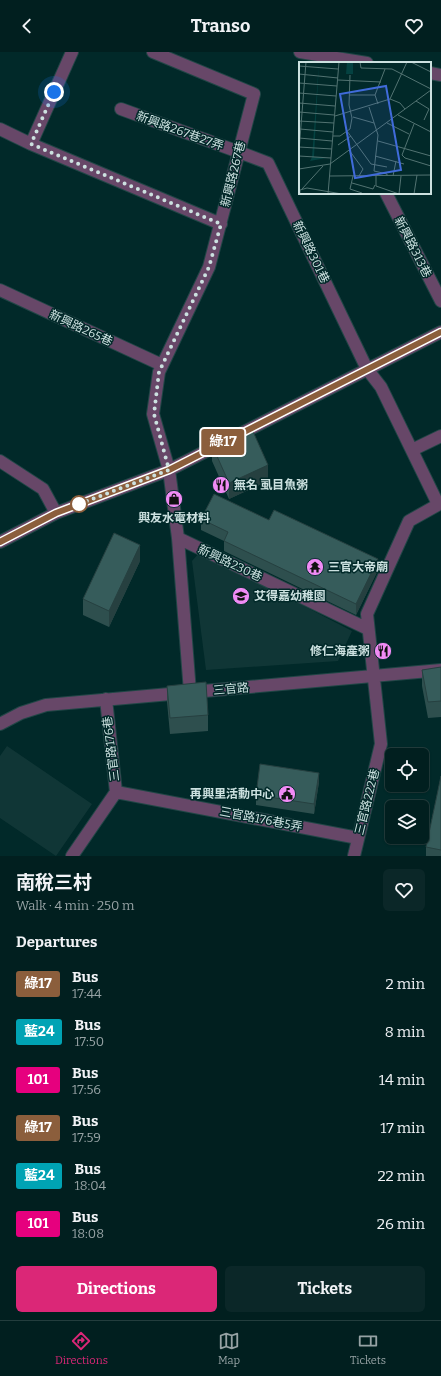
<!DOCTYPE html>
<html lang="en">
<head>
<meta charset="utf-8">
<style>
	:root { --surface:#011f1f; --page:#0b2728; --text:#f1f3f6; --muted:#96a2a4; --line:#233d3d; --accent:#db2777 }
	body { margin:0; font-family:Bitter,"Noto Sans TC",serif; background:var(--page); color:var(--text); height:100vh; display:flex; flex-direction:column; font-size:15px; white-space:nowrap }
	* { box-sizing:border-box; margin:0 }
	p { font-size:13px; color:var(--muted) }
	.icon { flex:none; width:22px; height:22px; fill:none; stroke:currentColor; stroke-width:2; stroke-linecap:round; stroke-linejoin:round }
	.map { position:relative; height:804px; overflow:hidden }
	.panel { display:flex; flex-direction:column; background:var(--surface); flex:1 }
	.panel>* { flex:none }
	.badge { padding:0 8px; border-radius:3px; font-size:14px; line-height:26px }
	.buttons { position:absolute; left:385px; top:696px; display:grid; gap:8px }
	.buttons a { display:grid; place-items:center; width:44px; height:44px; border-radius:6px; background:var(--surface); box-shadow:0 1px 3px #0004,0 0 0 1px var(--line); font-size:20px }
	.you { position:absolute; width:20px; height:20px; margin:-10px; border:3px solid #fff; border-radius:50%; background:#1a73e8; box-shadow:0 0 0 6px #1a73e833 }
	.map>.badge { position:absolute; translate:-50% -50%; box-shadow:0 0 0 2px #fff }
	h2 { padding:0 16px; font-size:15px; line-height:36px }
	.round { display:grid; place-items:center; flex:none; width:42px; height:42px; border-radius:6px; background:var(--page) }
	.headline { display:flex; align-items:center; justify-content:space-between; height:68px; padding:0 16px }
	h1 { font-size:19px; font-weight:700; line-height:30px }
	.cta { display:flex; gap:8px; margin-top:auto; padding:8px 16px }
	.cta a { flex:1; height:46px; border-radius:6px; background:var(--accent); color:#fff; font-size:16px; font-weight:700; line-height:46px; text-align:center }
	.cta a+a { background:var(--page); color:var(--text) }
	ul { padding:0; list-style:none }
	li { display:flex; align-items:center; gap:12px; height:48px; padding:0 16px }
	li div { flex:1 }
	li b { display:block; font-size:15px }
	li em { font-style:normal }
	li .badge { min-width:44px; font-weight:700; text-align:center }
	header { display:flex; justify-content:space-between; align-items:center; height:52px; padding:0 16px; background:var(--surface); font-size:18px; font-weight:700 }
	.tabs { display:flex; justify-content:space-around; align-items:center; height:56px; border-top:1px solid var(--line); background:var(--surface); font-size:11px; color:var(--muted) }
	.tabs a { display:grid; justify-items:center; gap:2px }
	.tabs .current { color:var(--accent) }
	.map>svg:first-child { display:block }
	.built { fill:#103636 }
	.lines { fill:none; stroke-linecap:round; stroke-linejoin:round }
	.minor-casing { stroke:#214646; stroke-width:14 }
	.minor { stroke:#674768; stroke-width:12 }
	.wall { fill:#2e4f4e }
	.shaded-wall { fill:#264040 }
	.building { fill:#365c5b; stroke:#264040 }
	.line-casing { stroke:#fff; stroke-width:9 }
	.line { stroke:#8b5e3c; stroke-width:6 }
	.walk { stroke:#cce1e0; stroke-width:4; stroke-dasharray:0 7.2 }
	.stop-dot { fill:#fff; stroke:#8b5e3c; stroke-width:2 }
	.labels { text-anchor:middle; dominant-baseline:central; stroke-width:3; stroke-linejoin:round; paint-order:stroke }
	.street-label { font-size:12px; fill:#cce1e0; stroke:#012929 }
	.poi-label { font-size:12px; font-weight:bold; fill:#cce1e0; stroke:#012929; text-anchor:start }
	.inset-road { fill:none; stroke:#527372; stroke-width:1 }
	.view { fill:#406bda; fill-opacity:0.15; stroke:#406bda; stroke-width:2 }
	.inset-edge { fill:none; stroke:#cce1e0; stroke-width:2 }
</style>
</head>
<body>
<header><svg class="icon" aria-label="back" viewBox="0 0 24 24"><path d="M15 5l-7 7 7 7"/></svg>Transo<svg class="icon" aria-label="heart" viewBox="0 0 24 24"><path d="M12 20l-8-8c-3-5 5-10 8-4 3-6 11-1 8 4z"/></svg></header>
<div class="map">
<svg width="441" height="804" viewBox="0 0 441 804">
	<rect width="100%" height="100%" fill="#012929"/>
	<!-- built -->
	<path class="built" d="M200,500L352,579L338,609L206,618L192,509Z
		M7,694L92,752L56,804L0,766V704Z"/>
	<g class="lines">
		<defs>
			<path id="minor" d="M153,0L254,42L209,215L159,320L153,362L169,418L178,486L190,640
				M300,0L367,11
				M430,21L441,23
				M121,57L239,100L268,111L367,317L381,335L438,452
				M0,77L31,92L221,172
				M31,92L72,0
				M386,141L441,249
				M0,238L162,313
				M412,398L441,384
				M0,409L43,437L56,461
				M178,486L368,577
				M0,490L56,461L169,418L441,280
				M0,672L21,661L46,653L441,618
				M116,740L358,786
				M72,804L116,740L106,647
				M354,804L381,692L367,562L409,469L441,451"/>
		</defs>
		<!-- minor casing -->
		<use href="#minor" class="minor-casing"/>
		<!-- minor -->
		<use href="#minor" class="minor"/>
	</g>
	<!-- wall -->
	<path class="wall" d="M212,393L268,429L229,447L212,409Z
		M201,467L378,518L356,563L224,499V489L201,478Z
		M140,509L109,575L83,563V547Z
		M441,615V665L428,666L422,634V618Z
		M167,634L208,663V679L170,682L167,650Z
		M441,724V804H426V795Z
		M319,730L314,762L256,753V743Z"/>
	<!-- shaded-wall -->
	<path class="shaded-wall" d="M268,413V429L229,447V431Z
		M140,493V509L109,575V559Z
		M378,507V518L356,563V552Z
		M319,721V730L314,762V752Z"/>
	<!-- building -->
	<path class="building" d="M251,375L268,413L229,431L212,393Z
		M214,442L269,468L274,458L378,507L356,552L224,489L228,480L201,467Z
		M114,481L140,493L109,559L83,547Z
		M441,615V649L428,650L422,618Z
		M206,630L208,663L170,666L167,634Z
		M260,712L319,721L314,752L256,743Z
		M441,724V798L426,795Z"/>
	<g class="lines">
		<defs>
			<path id="line" d="M0,490L56,461L169,418L441,280"/>
		</defs>
		<!-- line casing -->
		<use href="#line" class="line-casing"/>
		<!-- line -->
		<use href="#line" class="line"/>
		<!-- walk -->
		<path class="walk" d="M54,40L31,92L221,172L209,215L159,320L154,362L169,418L79,452"/>
	</g>
	<!-- icons -->
	<defs>
		<symbol id="restaurant-disc" viewBox="-11 -11 22 22"><circle r="9.5" fill="#f08bf5" stroke="#012929"/><path d="M-5-6h1v4h1v-4h1v4h1v-4h1v5L-1.5 .5V6h-2V.5L-5-1ZM5-6V6H3V1.5H1.5Q1.5-4 5-6Z" fill="#111"/></symbol>
		<symbol id="shop-disc" viewBox="-11 -11 22 22"><circle r="9.5" fill="#f08bf5" stroke="#012929"/><path d="M-5-2.5h2.3a2.7 3.5 0 0 1 5.4 0H5L5.5 6h-11ZM-1.5-2.5h3a1.5 2.3 0 0 0-3 0Z" fill="#111"/></symbol>
		<symbol id="temple-disc" viewBox="-11 -11 22 22"><circle r="9.5" fill="#f08bf5" stroke="#012929"/><path d="M0-6L5-2H3V0L6.5 2.5H4V6H1.5V3h-3V6H-4V2.5H-6.5L-3 0V-2H-5Z" fill="#111"/></symbol>
		<symbol id="school-disc" viewBox="-11 -11 22 22"><circle r="9.5" fill="#f08bf5" stroke="#012929"/><path d="M0-5L7-2L0 1L-7-2ZM-4 1L0 2.5L4 1V4Q0 6-4 4Z" fill="#111"/></symbol>
		<symbol id="civic-disc" viewBox="-11 -11 22 22"><circle r="9.5" fill="#f08bf5" stroke="#012929"/><path d="M-.6-6.5H3V-4.5H.6V-3L4-1V1h2V6H-6V1h2V-1L-.6-3ZM-1.2 2.5V6h2.4V2.5Z" fill="#111"/></symbol>
	</defs>
	<g fill-rule="evenodd">
		<use href="#restaurant-disc" x="211" y="423" width="20" height="20"/>
		<use href="#shop-disc" x="164" y="437" width="20" height="20"/>
		<use href="#temple-disc" x="305" y="505" width="20" height="20"/>
		<use href="#school-disc" x="231" y="534" width="20" height="20"/>
		<use href="#restaurant-disc" x="373" y="589" width="20" height="20"/>
		<use href="#civic-disc" x="277" y="732" width="20" height="20"/>
	</g>
	<!-- markers -->
	<circle class="stop-dot" cx="79" cy="452" r="8"/>
	<g class="labels">
		<!-- street labels -->
		<g class="street-label">
			<text transform="translate(180 79) rotate(20)">新興路267巷27弄</text>
			<text transform="translate(233 122) rotate(-76)">新興路267巷</text>
			<text transform="translate(413 195) rotate(63)">新興路313巷</text>
			<text transform="translate(311 200) rotate(64)">新興路301巷</text>
			<text transform="translate(81 276) rotate(25)">新興路265巷</text>
			<text transform="translate(230 511) rotate(25)">新興路230巷</text>
			<text transform="translate(231 637) rotate(-5)">三官路</text>
			<text transform="translate(111 697) rotate(-97)">三官路176巷</text>
			<text transform="translate(367 750) rotate(-76)">三官路222巷</text>
			<text transform="translate(261 767) rotate(11)">三官路176巷5弄</text>
		</g>
		<!-- poi labels -->
		<g class="poi-label">
			<text x="234" y="433">無名 虱目魚粥</text>
			<text x="174" y="466" text-anchor="middle">興友水電材料</text>
			<text x="328" y="515">三官大帝廟</text>
			<text x="254" y="544">艾得嘉幼稚園</text>
			<text x="370" y="599" text-anchor="end">修仁海產粥</text>
			<text x="274" y="742" text-anchor="end">再興里活動中心</text>
		</g>
	</g>
	<!-- overview -->
	<g transform="translate(299 10)">
		<rect width="132" height="132" fill="#012929"/>
		<path d="M20,0L15,95L27,96L11,99L13,95ZM48,0H54V12H47Z" fill="#044241"/>
		<path class="inset-road" d="M61,0L62,6L93,7L132,27M112,0L132,10M0,4L39,7M0,12L39,16M39,18L82,20M0,21L38,24M0,31L37,34M50,33H76M91,37L101,41L106,47M117,39L130,47L125,58M0,41L36,44M79,42L76,33L86,7M70,45L79,73L75,109L88,112V114M0,50L35,53M99,53L132,70M36,54L91,37L108,0M54,55L75,61M0,59L35,61M88,61L110,72M115,62L103,93L106,96L132,104M1,67L34,70M48,69L72,102L88,105M34,74H41L51,67L53,56L50,43L51,13M0,76L33,79M79,79L132,94M39,83L52,74M0,85L33,87M50,88L64,107L60,114M0,89L7,0M0,94L32,96M76,94L105,102M0,107L31,102L132,28M31,114L132,113M54,114L51,127L63,131M77,114V124L100,132M94,114L97,99M53,121L74,127L76,123M3,127L24,104M1,132V128L8,126L43,132M29,132L40,0M100,132L102,114M115,132L118,113"/>
		<path class="view" d="M87,24L102,108L56,116L41,32Z"/>
		<rect width="132" height="132" class="inset-edge"/>
	</g>
</svg>
<div class="buttons">
<a><svg class="icon" aria-label="locate" viewBox="0 0 24 24"><circle cx="12" cy="12" r="6"/><path d="M12 2v4M12 18v4M2 12h4M18 12h4"/></svg></a>
<a><svg class="icon" aria-label="layers" viewBox="0 0 24 24"><path d="M12 4l9 5-9 5-9-5zM3 14l9 5 9-5"/></svg></a>
</div>
<div class="you" style="left:54px;top:40px"></div>
<b class="badge" style="left:223px;top:390px;background:#8b5e3c;color:#fff">綠17</b>
</div>
<section class="panel">
<div class="headline"><div><h1>南稅三村</h1><p>Walk · 4 min · 250 m</p></div><a class="round"><svg class="icon" aria-label="heart" viewBox="0 0 24 24"><path d="M12 20l-8-8c-3-5 5-10 8-4 3-6 11-1 8 4z"/></svg></a></div>
<h2>Departures</h2>
<ul>
<li><span class="badge" style="background:#8b5e3c;color:#fff">綠17</span><div><b>Bus</b><p>17:44</p></div><em>2 min</em></li>
<li><span class="badge" style="background:#00a3b4;color:#fff">藍24</span><div><b>Bus</b><p>17:50</p></div><em>8 min</em></li>
<li><span class="badge" style="background:#e6007e;color:#fff">101</span><div><b>Bus</b><p>17:56</p></div><em>14 min</em></li>
<li><span class="badge" style="background:#8b5e3c;color:#fff">綠17</span><div><b>Bus</b><p>17:59</p></div><em>17 min</em></li>
<li><span class="badge" style="background:#00a3b4;color:#fff">藍24</span><div><b>Bus</b><p>18:04</p></div><em>22 min</em></li>
<li><span class="badge" style="background:#e6007e;color:#fff">101</span><div><b>Bus</b><p>18:08</p></div><em>26 min</em></li>
</ul>
<div class="cta"><a>Directions</a><a>Tickets</a></div>
</section>
<nav class="tabs">
<a class="current"><svg class="icon" aria-label="directions" viewBox="0 0 24 24"><path d="M12 3l9 9-9 9-9-9zM9 14v-3h6M13 9l2 2-2 2"/></svg>Directions</a>
<a><svg class="icon" aria-label="map" viewBox="0 0 24 24"><path d="M3 6l6-2 6 2 6-2v14l-6 2-6-2-6 2zM9 4v14M15 6v14"/></svg>Map</a>
<a><svg class="icon" aria-label="tickets" viewBox="0 0 24 24"><path d="M3 7h18v10H3zM15 7v10"/></svg>Tickets</a>
</nav>
</body>
</html>
